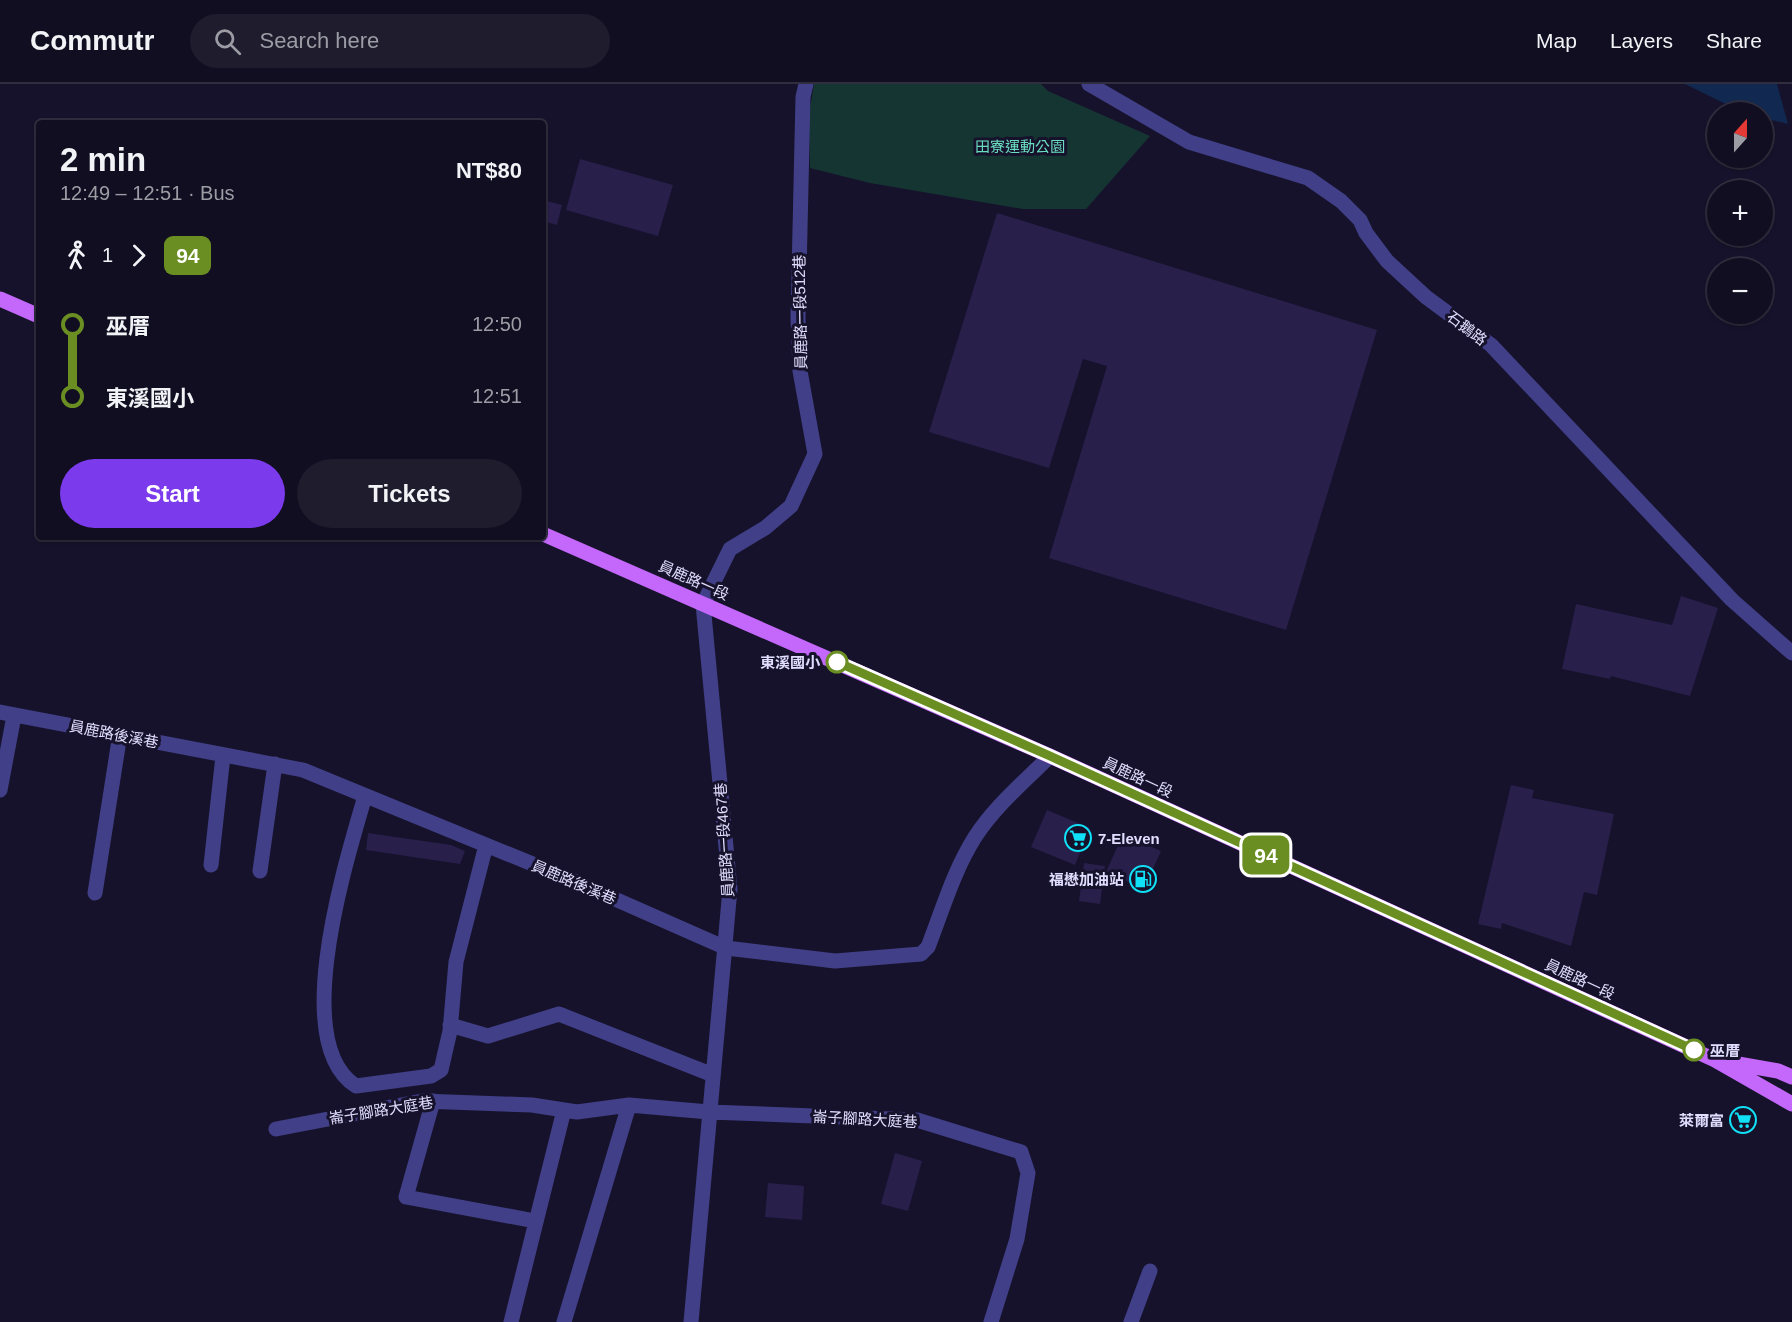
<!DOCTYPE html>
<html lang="en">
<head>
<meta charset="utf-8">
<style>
	:root { --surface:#100e20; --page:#1e1c2d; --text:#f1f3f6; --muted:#9c9ca5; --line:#302e3e; --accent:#7c3aed }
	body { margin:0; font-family:Helvetica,"Noto Sans TC",sans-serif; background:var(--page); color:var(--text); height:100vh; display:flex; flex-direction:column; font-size:22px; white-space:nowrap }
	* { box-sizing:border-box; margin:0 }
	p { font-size:20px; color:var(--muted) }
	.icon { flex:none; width:33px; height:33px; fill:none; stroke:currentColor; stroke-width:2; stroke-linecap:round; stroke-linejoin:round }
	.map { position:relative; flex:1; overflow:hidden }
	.side { position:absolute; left:36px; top:36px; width:510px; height:420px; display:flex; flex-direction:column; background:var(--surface); border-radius:6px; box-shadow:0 2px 4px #0004,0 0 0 2px var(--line) }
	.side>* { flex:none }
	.badge { padding:0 12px; border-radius:9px; font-size:21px; line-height:39px }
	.needle { width:39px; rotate:21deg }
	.controls { position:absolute; left:1707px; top:18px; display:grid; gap:12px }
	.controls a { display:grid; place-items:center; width:66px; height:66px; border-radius:50%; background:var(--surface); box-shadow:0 2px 4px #0004,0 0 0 2px var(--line); font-size:30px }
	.map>.badge { position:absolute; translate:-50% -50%; box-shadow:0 0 0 3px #fff }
	.legs { display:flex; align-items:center; gap:9px; height:66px; padding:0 24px; font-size:20px }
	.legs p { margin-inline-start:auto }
	.summary { display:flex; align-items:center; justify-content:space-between; height:102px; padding:0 24px }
	h1 { font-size:33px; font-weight:700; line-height:45px }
	.cta { display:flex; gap:12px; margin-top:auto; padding:12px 24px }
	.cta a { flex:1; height:69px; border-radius:36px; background:var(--accent); color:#fff; font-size:24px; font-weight:700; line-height:69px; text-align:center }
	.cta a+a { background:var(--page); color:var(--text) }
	ul { padding:0 24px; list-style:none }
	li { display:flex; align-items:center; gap:21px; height:72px; font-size:22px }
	li i { display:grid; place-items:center; width:9px; height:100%; margin:0 8px; background:currentColor }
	li i::after { content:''; width:15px; height:15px; margin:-8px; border:4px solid; border-radius:50%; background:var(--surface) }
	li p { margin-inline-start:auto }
	li:first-child i { background:linear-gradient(#0000 50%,currentColor 0) }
	li:last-child i { background:linear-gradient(currentColor 50%,#0000 0) }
	header { display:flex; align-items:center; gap:36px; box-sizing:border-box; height:84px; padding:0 30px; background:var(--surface); border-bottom:2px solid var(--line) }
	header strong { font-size:28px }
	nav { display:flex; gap:33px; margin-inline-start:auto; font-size:21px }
	.search { width:420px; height:54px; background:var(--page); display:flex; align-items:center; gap:15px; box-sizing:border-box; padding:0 21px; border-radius:33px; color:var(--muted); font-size:22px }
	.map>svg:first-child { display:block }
	.green { fill:#153533 }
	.water { fill:#112950 }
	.building { fill:#281f4b }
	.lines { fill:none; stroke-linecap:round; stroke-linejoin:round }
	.minor { stroke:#413f88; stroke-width:15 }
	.major { stroke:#c368fa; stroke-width:15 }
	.line-1-casing { stroke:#fff; stroke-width:14 }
	.line-1 { stroke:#6b8e23; stroke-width:9 }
	.stop-1-dot { fill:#fff; stroke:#6b8e23; stroke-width:3 }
	.labels { text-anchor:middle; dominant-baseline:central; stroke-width:6; stroke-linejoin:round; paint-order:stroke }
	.park-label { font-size:15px; fill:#6addc0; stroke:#16122b }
	.street-label { font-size:15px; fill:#e1ddfe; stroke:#16122b }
	.stop-label { font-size:15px; font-weight:bold; fill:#e1ddfe; stroke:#16122b; text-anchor:end }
	.poi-label { font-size:15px; font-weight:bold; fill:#e1ddfe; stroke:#16122b; text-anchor:end }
</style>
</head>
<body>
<header>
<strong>Commutr</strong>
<div class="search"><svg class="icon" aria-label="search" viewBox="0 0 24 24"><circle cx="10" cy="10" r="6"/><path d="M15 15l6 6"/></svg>Search here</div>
<nav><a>Map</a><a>Layers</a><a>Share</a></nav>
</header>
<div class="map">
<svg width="1792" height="1238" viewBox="0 0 1792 1238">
	<rect width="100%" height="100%" fill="#16122b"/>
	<!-- green -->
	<path class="green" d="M814,0H1041L1048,7L1150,52L1086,125H1023L870,99L810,84L809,30Z"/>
	<!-- water -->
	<path class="water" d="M1685,0H1777L1788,40L1763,34L1762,28H1742Z"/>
	<!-- building -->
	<path class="building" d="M580,75L673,101L658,152L566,126Z
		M543,116L562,121L557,141L543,137Z
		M997,129L1377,246L1286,546L1049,474L1107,282L1083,275L1049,384L929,348Z
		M1681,512L1718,524L1690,612L1611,592L1610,595L1562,585L1576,520L1672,541Z
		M1511,701L1534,706L1532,714L1614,730L1597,811L1584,808L1571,862L1502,839L1501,845L1478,840Z
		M1047,726L1090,744L1075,781L1031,763Z
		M368,749L451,761L465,767L460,780L366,766Z
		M1123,750L1161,767L1144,805L1106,788Z
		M1084,779L1105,782L1100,820L1079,817Z
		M895,1069L922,1077L908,1127L881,1120Z
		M768,1099L804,1102L802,1136L765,1133Z"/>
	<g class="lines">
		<!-- minor -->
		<path class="minor" d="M1089,0L1189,58L1308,94L1341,117L1360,136L1366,149L1387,177L1426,213L1491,261L1732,516L1792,569
			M0,628L303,686L574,797L726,864L835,877L921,870L928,863C942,827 954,786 975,753C995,722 1024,698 1050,672
			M0,706L14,632
			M365,712C347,775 288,959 356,1002L431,992L441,986L450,947L456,878L486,761
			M211,781L223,672
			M260,787L275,680
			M95,809L120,650
			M450,941L488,952L559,930L713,991
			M433,1017L406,1113L535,1137
			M276,1045L422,1017L532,1021L577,1028L629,1021L709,1028L917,1036L1021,1068L1028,1089L1017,1155L991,1238
			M511,1238L564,1026
			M564,1238L629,1021
			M691,1238L730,805L703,520L730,465L765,444L791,422L815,370L800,287L798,234L803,13L806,0
			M1131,1238L1150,1187"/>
		<!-- major -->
		<path class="major" d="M0,215L39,232
			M543,450L1050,672L1715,976L1792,1020
			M1721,977L1778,987L1792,993"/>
	</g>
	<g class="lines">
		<defs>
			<path id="line-1" d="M837,578L1050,672L1694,966"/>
		</defs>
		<!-- line-1 casing -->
		<use href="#line-1" class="line-1-casing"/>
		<!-- line-1 -->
		<use href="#line-1" class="line-1"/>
	</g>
	<!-- icons -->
	<defs>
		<symbol id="supermarket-ring" viewBox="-11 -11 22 22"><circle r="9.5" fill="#16122b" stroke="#10e1f7" stroke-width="1.5"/><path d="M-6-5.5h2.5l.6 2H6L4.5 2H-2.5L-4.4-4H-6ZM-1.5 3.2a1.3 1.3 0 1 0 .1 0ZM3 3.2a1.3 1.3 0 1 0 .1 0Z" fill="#10e1f7"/></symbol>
		<symbol id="fuel-ring" viewBox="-11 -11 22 22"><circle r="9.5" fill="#16122b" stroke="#10e1f7" stroke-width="1.5"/><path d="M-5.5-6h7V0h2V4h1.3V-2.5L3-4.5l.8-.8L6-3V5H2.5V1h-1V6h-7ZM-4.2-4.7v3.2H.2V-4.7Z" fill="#10e1f7"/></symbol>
	</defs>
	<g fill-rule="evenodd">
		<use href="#supermarket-ring" x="1063" y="739" width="30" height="30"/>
		<use href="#fuel-ring" x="1128" y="780" width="30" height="30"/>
		<use href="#supermarket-ring" x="1728" y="1021" width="30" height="30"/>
	</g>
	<!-- markers -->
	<g class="stop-1-dot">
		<circle cx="837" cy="578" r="10"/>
		<circle cx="1694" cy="966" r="10"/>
	</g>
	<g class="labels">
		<!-- park labels -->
		<g class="park-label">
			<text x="1020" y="62">田寮運動公園</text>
		</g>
		<!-- street labels -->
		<g class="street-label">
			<text transform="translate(800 228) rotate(-91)">員鹿路一段512巷</text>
			<text transform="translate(1467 244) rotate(37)">石鵝路</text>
			<text transform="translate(694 496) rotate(24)">員鹿路一段</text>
			<text transform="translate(114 650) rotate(11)">員鹿路後溪巷</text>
			<text transform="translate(1138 693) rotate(25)">員鹿路一段</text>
			<text transform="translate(724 756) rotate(-94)">員鹿路一段467巷</text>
			<text transform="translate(574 798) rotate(23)">員鹿路後溪巷</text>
			<text transform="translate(1580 895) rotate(25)">員鹿路一段</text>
			<text transform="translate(381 1026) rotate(-9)">崙子腳路大庭巷</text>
			<text transform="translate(865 1035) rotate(3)">崙子腳路大庭巷</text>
		</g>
		<!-- stop labels -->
		<g class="stop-label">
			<text x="820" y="578">東溪國小</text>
			<text x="1710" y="966" text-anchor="start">巫厝</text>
		</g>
		<!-- poi labels -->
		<g class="poi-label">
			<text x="1098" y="754" text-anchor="start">7-Eleven</text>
			<text x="1124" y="795">福懋加油站</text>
			<text x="1724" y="1036">萊爾富</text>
		</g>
	</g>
</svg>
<div class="controls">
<a><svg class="needle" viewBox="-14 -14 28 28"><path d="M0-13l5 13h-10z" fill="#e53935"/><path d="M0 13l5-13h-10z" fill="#9c9ca5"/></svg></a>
<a>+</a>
<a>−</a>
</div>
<b class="badge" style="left:1266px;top:771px;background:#6b8e23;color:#fff">94</b>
<section class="side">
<div class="summary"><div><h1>2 min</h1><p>12:49 – 12:51 · Bus</p></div><b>NT$80</b></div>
<div class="legs"><svg class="icon" aria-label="walk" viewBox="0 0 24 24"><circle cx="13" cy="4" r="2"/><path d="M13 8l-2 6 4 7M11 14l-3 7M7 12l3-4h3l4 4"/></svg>1<svg class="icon" aria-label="forward" viewBox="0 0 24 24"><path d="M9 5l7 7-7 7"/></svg><b class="badge" style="background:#6b8e23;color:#fff">94</b></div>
<ul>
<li><i style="color:#6b8e23"></i><b>巫厝</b><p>12:50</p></li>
<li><i style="color:#6b8e23"></i><b>東溪國小</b><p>12:51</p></li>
</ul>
<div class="cta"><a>Start</a><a>Tickets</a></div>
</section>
</div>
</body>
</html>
